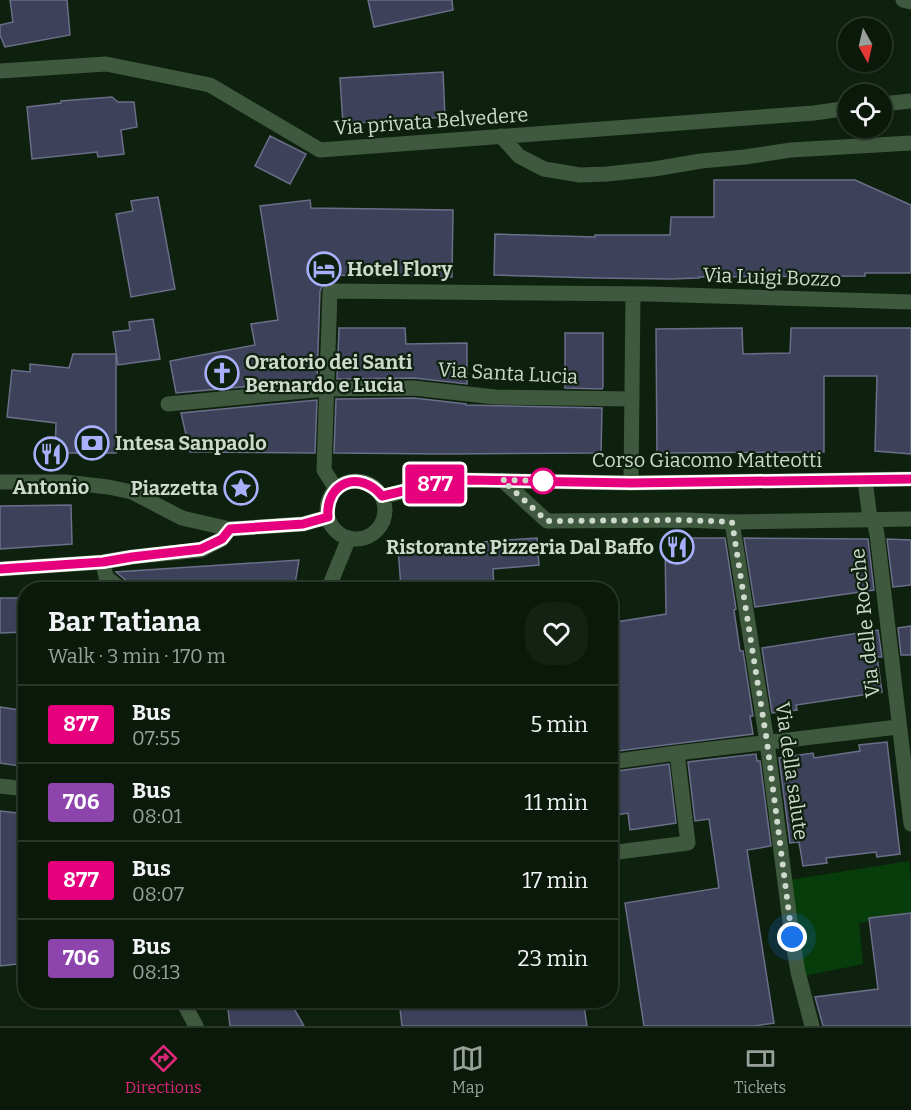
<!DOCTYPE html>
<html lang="en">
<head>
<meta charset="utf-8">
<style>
	:root { --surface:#0a190a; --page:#132213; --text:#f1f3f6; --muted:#99a09c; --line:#2a382b; --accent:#db2777 }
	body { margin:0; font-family:Bitter,serif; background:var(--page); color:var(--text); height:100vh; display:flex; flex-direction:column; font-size:22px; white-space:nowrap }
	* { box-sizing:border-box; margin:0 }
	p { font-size:20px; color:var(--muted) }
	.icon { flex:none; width:33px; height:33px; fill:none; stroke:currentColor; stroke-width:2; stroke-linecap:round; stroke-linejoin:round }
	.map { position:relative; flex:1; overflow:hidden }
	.panel { position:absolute; left:18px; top:582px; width:600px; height:426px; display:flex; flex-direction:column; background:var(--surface); border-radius:24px; box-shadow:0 2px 4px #0004,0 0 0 2px var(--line) }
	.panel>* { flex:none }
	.badge { padding:0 12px; border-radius:4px; font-size:21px; line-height:39px }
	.needle { width:39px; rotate:172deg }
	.buttons { position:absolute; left:838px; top:18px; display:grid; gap:12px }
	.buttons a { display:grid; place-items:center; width:54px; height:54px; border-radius:50%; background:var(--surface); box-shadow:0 2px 4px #0004,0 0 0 2px var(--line); font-size:30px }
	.you { position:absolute; width:30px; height:30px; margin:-15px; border:4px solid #fff; border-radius:50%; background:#1a73e8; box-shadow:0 0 0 9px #1a73e833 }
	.map>.badge { position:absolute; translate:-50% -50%; box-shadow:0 0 0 3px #fff }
	.round { display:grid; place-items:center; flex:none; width:63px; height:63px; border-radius:24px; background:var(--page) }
	.summary { display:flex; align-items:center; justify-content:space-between; height:102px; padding:0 30px }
	h1 { font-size:28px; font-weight:700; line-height:45px }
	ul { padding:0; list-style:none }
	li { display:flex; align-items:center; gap:18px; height:78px; padding:0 30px; border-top:2px solid var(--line) }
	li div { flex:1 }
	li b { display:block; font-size:22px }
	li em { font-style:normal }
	li .badge { min-width:66px; font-weight:700; text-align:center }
	.menu { display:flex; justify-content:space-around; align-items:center; height:84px; border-top:2px solid var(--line); background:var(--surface); font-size:16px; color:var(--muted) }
	.menu a { display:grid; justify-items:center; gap:3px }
	.menu .current { color:var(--accent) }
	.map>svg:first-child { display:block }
	.green { fill:#073d0a }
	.building { fill:#3e415a; stroke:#6a6e89; stroke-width:1.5 }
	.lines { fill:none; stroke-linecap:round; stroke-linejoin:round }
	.pedestrian { stroke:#3f593e; stroke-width:15 }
	.minor { stroke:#3f593e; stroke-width:15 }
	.tertiary { stroke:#3f593e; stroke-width:15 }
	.line-casing { stroke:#fff; stroke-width:14 }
	.line { stroke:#e6007e; stroke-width:9 }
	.walk { stroke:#cdd9cc; stroke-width:6; stroke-dasharray:0 10.8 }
	.stop-dot { fill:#fff; stroke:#e6007e; stroke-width:3 }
	.labels { text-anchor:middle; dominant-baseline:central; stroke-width:4.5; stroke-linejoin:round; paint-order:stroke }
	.street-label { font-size:20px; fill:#cdd9cc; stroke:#0e210e }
	.poi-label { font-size:20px; font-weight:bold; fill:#cdd9cc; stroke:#0e210e; text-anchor:start }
</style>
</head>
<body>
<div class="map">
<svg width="911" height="1026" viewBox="0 0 911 1026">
	<rect width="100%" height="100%" fill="#0e210e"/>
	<!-- green -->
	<path class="green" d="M909,861L911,878V913L859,923L863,964L804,976L789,880Z"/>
	<!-- building -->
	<path class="building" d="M10,0H67L70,35L5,47L0,35V25L13,22Z
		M368,0H452L453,10L374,27Z
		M443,72L445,117L343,124L340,78Z
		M112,97L118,102H134L137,127L121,130L124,154L98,157L97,152L32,159L27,107L61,103V101Z
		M270,136L306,154L290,184L255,166Z
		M714,180H855L911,205V273H865V276L699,277V278L670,279L595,278L494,275L495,234L595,237V235H670L671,217H714Z
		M158,197L175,289L131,297L116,214L133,211L131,201Z
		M310,200L311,208L453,210L452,277L323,275V285L320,291L317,380L176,393L170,361L255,345L251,324L278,320L260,206Z
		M153,319L160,359L118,365L113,332L130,330L129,322Z
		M339,328H405L406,344L467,343V384L414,378L337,379Z
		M742,328L743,354L790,353L791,328H911V454L875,451L877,376H824V452L657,453L656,329Z
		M565,333H603V387L602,389L565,388Z
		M73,354H116V453H55L56,423L7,417L12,370L30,372V364L69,368Z
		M414,398L466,404V405L602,408L601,453L446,454L334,453L336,399Z
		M317,400L315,453L190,452L181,413Z
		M71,505L72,544L0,549V506Z
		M537,538L539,565L493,569L494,590H415V586L401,588L398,548Z
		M665,538H725L736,609L734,610L740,651H743L753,716H750L753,734L610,752V623L666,614Z
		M744,538L868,539L874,590L755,607Z
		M887,539L911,540V585L893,587Z
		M299,560L294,590H131L129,583L116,572Z
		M0,598H25V632L0,633Z
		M911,626V655H901L898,628Z
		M878,630L882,657H877L882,692L796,705L797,710L772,713L762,648Z
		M0,707L26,711V767L0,763Z
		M887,742L900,854L877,857L876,852L826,858L827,863L803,866L799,842L790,843L779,758L813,753L814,758L860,751L859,745Z
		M756,754L757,761H760L771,846L747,850L774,1023L754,1026H644L625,903L719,888L709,819L695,821L688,762Z
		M669,764L676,823L630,830L628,813L610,816V772Z
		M0,811L26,814V963L0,966Z
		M911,913V1026H823L815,997L878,989L869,918Z
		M227,1000H289L304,1026H230Z
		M399,1000H583L587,1026H402Z"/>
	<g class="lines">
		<!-- pedestrian -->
		<path class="pedestrian" d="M168,404L326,389L414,388L495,397L632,399"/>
		<!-- minor -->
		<path class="minor" d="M903,0L911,2
			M0,71L106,64L210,85L320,150L814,113L849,108
			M882,104L911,101
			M501,136L519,156L544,169L580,175L607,174L654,169L701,161L745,157L791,150L911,143
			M865,480L870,519L875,525L877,534L911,824
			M631,483L633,294
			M336,489L324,470L330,291L649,294L911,302
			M732,522L767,742L792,937L798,972L812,1026
			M103,562L106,577L122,590
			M0,569L103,562L132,557L201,550L222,539L230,529
			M326,590L331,582L349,538
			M610,762L677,753L898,727
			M0,786L26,789
			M610,853L688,843L677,753
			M182,1000L196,1026"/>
		<!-- tertiary -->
		<path class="tertiary" d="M502,480L547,521L685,520L732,522L911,519
			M327 510a29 29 0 1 1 58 0a29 29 0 1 1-58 0Z
			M0,482H65L108,487L132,492L182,518L230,529L303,524L328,517
			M382,497L436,483L469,480L631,483L911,479"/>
	</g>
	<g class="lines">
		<defs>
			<path id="line" d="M0,569L103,562L132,557L201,549L222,539L230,529L303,524L328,517C325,482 360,469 382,496L436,483L469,480L631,483L911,479"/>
		</defs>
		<!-- line casing -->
		<use href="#line" class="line-casing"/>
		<!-- line -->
		<use href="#line" class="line"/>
		<!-- walk -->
		<path class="walk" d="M543,481H545L502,480L547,521L685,520L732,522L767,742L792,937"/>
	</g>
	<!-- icons -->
	<defs>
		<symbol id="hotel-ring" viewBox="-11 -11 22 22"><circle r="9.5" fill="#0e210e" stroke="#a8b0fc" stroke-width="1.5"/><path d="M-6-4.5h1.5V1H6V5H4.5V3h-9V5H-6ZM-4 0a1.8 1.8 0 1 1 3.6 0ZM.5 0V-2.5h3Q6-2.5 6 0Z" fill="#a8b0fc"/></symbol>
		<symbol id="church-ring" viewBox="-11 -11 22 22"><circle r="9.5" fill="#0e210e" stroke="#a8b0fc" stroke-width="1.5"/><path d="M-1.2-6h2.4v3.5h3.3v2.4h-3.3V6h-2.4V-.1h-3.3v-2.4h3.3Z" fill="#a8b0fc"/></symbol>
		<symbol id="bank-ring" viewBox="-11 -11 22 22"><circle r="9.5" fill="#0e210e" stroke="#a8b0fc" stroke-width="1.5"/><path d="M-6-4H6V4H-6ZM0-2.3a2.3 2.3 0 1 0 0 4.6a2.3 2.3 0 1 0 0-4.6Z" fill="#a8b0fc"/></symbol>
		<symbol id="restaurant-ring" viewBox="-11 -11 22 22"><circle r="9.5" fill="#0e210e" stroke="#a8b0fc" stroke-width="1.5"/><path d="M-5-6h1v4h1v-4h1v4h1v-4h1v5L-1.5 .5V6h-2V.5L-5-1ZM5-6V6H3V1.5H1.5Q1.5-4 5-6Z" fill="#a8b0fc"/></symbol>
		<symbol id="sight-ring" viewBox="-11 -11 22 22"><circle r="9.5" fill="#0e210e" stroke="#a8b0fc" stroke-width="1.5"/><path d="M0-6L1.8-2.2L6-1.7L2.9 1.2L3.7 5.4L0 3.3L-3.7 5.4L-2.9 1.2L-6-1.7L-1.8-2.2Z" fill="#a8b0fc"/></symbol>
	</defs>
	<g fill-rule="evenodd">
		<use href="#hotel-ring" x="305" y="250" width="38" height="38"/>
		<use href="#church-ring" x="203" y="354" width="38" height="38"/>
		<use href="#bank-ring" x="73" y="424" width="38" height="38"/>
		<use href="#restaurant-ring" x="32" y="435" width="38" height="38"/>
		<use href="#sight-ring" x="222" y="469" width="38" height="38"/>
		<use href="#restaurant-ring" x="658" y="528" width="38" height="38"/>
	</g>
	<!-- markers -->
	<circle class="stop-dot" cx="543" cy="481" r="12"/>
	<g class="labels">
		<!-- street labels -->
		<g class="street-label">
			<text transform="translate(431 121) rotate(-4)">Via privata Belvedere</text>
			<text transform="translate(772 277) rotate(2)">Via Luigi Bozzo</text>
			<text transform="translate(508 373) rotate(3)">Via Santa Lucia</text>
			<text x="707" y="460">Corso Giacomo Matteotti</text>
			<text transform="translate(865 623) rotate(-96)">Via delle Rocche</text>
			<text transform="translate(792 771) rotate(82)">Via della salute</text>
		</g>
		<!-- poi labels -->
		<g class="poi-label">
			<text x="347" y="269">Hotel Flory</text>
			<text x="245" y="362">Oratorio dei Santi<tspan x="245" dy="23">Bernardo e Lucia</tspan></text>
			<text x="115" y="443">Intesa Sanpaolo</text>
			<text x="51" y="487" text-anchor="middle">Antonio</text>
			<text x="218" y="488" text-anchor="end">Piazzetta</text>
			<text x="654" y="547" text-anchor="end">Ristorante Pizzeria Dal Baffo</text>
		</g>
	</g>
</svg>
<div class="buttons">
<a><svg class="needle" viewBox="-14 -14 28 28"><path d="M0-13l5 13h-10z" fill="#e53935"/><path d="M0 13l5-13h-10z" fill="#99a09c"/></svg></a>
<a><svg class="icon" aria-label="locate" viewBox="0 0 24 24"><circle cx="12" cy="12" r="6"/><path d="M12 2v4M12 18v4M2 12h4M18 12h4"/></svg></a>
</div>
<div class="you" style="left:792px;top:937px"></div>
<b class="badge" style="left:435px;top:484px;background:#e6007e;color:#fff">877</b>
<section class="panel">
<div class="summary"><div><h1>Bar Tatiana</h1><p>Walk · 3 min · 170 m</p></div><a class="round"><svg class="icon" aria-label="heart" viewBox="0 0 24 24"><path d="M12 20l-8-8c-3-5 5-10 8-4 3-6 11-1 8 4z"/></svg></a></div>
<ul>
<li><span class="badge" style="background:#e6007e;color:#fff">877</span><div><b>Bus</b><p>07:55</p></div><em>5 min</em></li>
<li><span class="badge" style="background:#8e44ad;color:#fff">706</span><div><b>Bus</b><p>08:01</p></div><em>11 min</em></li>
<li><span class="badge" style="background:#e6007e;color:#fff">877</span><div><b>Bus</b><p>08:07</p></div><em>17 min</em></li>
<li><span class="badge" style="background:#8e44ad;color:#fff">706</span><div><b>Bus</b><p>08:13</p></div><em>23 min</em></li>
</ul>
</section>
</div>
<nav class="menu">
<a class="current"><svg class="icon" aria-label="directions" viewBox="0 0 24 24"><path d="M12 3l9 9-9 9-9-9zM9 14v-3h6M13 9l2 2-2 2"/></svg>Directions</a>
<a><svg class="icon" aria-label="map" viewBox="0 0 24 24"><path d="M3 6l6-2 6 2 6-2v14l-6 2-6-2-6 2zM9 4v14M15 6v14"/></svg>Map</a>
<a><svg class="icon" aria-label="tickets" viewBox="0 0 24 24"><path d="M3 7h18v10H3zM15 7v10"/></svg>Tickets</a>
</nav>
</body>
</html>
